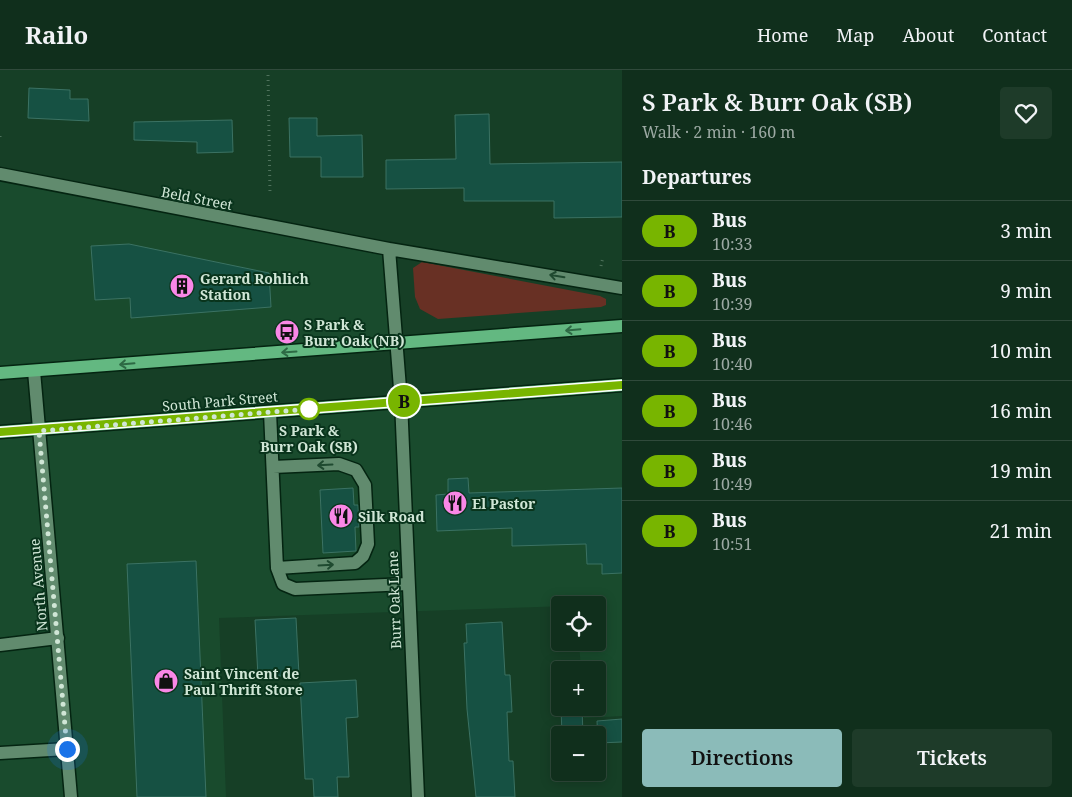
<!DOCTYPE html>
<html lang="en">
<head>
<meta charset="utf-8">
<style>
	:root { --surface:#102f1c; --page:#1e3b29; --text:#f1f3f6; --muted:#9ca9a3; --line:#304a3b; --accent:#8bbbb9 }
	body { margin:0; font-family:"Noto Serif",serif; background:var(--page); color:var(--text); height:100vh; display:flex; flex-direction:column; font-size:19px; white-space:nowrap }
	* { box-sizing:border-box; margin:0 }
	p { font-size:16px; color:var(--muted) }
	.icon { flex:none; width:28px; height:28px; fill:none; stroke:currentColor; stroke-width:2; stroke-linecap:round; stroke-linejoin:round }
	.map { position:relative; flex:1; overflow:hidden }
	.sheet { display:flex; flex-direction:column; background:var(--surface); width:450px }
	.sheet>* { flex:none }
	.badge { padding:0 10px; border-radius:16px; font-size:18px; line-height:32px }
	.controls { position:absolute; left:551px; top:526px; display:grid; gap:10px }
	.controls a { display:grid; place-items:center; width:55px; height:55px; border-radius:5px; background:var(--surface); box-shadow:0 2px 12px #0003,0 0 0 1px var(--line); font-size:25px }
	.you { position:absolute; width:25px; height:25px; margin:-12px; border:4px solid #fff; border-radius:50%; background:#1a73e8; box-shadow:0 0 0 8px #1a73e833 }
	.map>.badge { position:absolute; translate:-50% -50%; box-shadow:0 0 0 2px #fff }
	h2 { padding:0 20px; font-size:19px; line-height:45px }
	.round { display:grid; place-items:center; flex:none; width:52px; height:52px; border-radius:5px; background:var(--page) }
	.head { display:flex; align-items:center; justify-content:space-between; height:85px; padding:0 20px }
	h1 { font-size:24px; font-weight:600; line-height:38px }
	.cta { display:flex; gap:10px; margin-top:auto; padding:10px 20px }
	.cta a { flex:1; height:58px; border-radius:5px; background:var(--accent); color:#111; font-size:20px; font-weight:600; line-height:58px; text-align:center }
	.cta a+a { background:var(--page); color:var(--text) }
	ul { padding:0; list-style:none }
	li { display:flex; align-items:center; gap:15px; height:60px; padding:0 20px; border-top:1px solid var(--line) }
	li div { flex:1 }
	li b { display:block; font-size:19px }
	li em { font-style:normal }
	li .badge { min-width:55px; font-weight:700; text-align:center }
	header { display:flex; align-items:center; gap:30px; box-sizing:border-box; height:70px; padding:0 25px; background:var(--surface); border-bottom:1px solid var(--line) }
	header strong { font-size:24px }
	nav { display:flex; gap:28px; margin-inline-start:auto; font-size:18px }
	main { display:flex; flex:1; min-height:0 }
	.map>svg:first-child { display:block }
	.built { fill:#194b2d }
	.green { fill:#683024 }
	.building { fill:#165143; stroke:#3b7263 }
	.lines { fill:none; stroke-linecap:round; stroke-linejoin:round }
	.lane-casing { stroke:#042411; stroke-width:15 }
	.street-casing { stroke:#042411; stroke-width:15 }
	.secondary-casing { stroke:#042411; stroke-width:15 }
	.primary-casing { stroke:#042411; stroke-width:15 }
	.path { stroke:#4f725c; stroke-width:3; stroke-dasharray:1 4; stroke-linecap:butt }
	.lane { stroke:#618b6e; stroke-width:12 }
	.street { stroke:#618b6e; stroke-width:12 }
	.secondary { stroke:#618b6e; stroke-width:12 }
	.primary { stroke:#63b881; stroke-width:12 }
	.oneway { stroke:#1f4a30 }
	.oneway2 { stroke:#2d6944 }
	.line-casing { stroke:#fff; stroke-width:11 }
	.line { stroke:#78b500; stroke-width:8 }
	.walk { stroke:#d0e6d6; stroke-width:5; stroke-dasharray:0 9 }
	.stop-dot { fill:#fff; stroke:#78b500; stroke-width:2.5 }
	.labels { text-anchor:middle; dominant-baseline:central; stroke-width:4; stroke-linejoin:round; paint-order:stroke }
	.street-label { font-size:14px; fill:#d0e6d6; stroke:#09341c }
	.poi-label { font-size:14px; font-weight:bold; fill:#d0e6d6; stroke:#09341c; text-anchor:start }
	.stop-label { font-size:14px; font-weight:bold; fill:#d0e6d6; stroke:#09341c }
</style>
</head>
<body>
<header>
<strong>Railo</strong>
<nav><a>Home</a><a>Map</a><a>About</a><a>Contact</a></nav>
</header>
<main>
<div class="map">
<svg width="622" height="727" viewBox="0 0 622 727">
	<rect width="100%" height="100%" fill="#163f26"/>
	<!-- built -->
	<path class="built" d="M0,104L389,179L397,274L0,303Z
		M622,315V646L584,648L583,638H598V600H581L579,573L598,572V535L219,548L226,727H0V362Z"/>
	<!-- green -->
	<path class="green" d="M422,192L600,226L606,229V235L601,237L438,249L420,239L415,227L413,198Z"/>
	<!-- building -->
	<path class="building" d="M29,18L70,20V29H88L89,51L28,48Z
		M489,44L490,94L622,92V147L554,148V131H464V118L386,119V90L456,89L455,45Z
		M289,48H317V66L362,65L363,107H321V87H290Z
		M232,50L233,82L197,83V72L134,70V52Z
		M129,174L269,203L271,237L131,248L130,228L95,230L91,176Z
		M468,408L469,423L622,418V503L602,504V494H587L586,474L512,476V458L437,461L436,425L448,424V409Z
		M353,418L354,435H358L359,457H355L356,481L323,483L320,420Z
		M196,491L206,727H137L127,494Z
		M296,548L299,605L258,607L255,550Z
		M502,552L505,605H510L512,642H507L509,691H513L515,727H476L467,639L464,573H467L466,554Z
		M356,610L358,647L346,648L349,707H337L338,727H314L313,709H305L300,613Z
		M561,638H582L583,665H562Z
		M622,649V672L598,673L597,651Z"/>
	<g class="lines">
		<defs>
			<path id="lane" d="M270,342L277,498L283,514L295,519L408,514
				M273,397L339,394L356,400L365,415L368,474L363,486L355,493L277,498
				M0,575L58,568
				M0,683L67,679"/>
			<path id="street" d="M34,301L71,727
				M401,331L418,727"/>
			<path id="secondary" d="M0,104L389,179L401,331
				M389,179L622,218"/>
			<path id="primary" d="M0,303L622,256
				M0,362L622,315"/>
		</defs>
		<!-- lane casing -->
		<use href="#lane" class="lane-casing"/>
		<!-- street casing -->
		<use href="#street" class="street-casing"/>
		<!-- secondary casing -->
		<use href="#secondary" class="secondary-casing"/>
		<!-- primary casing -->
		<use href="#primary" class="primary-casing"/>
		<!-- path -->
		<path class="path" d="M268,5L270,124
			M0,66V70
			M601,196L603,187"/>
		<!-- lane -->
		<use href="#lane" class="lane"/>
		<!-- street -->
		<use href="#street" class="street"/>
		<!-- secondary -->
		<use href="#secondary" class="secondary"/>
		<!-- primary -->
		<use href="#primary" class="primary"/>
	</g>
	<!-- one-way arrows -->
	<defs><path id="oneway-shaft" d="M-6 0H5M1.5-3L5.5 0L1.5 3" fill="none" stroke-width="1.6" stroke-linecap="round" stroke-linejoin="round" transform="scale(1.25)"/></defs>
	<g class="oneway">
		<use href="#oneway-shaft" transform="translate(557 206) rotate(-171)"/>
		<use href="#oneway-shaft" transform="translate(325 395) rotate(177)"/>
		<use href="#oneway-shaft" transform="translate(326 495) rotate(-3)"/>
	</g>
	<g class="oneway2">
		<use href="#oneway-shaft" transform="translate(573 260) rotate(175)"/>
		<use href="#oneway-shaft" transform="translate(289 282) rotate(176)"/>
		<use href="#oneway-shaft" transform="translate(127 294) rotate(175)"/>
	</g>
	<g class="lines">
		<defs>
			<path id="line" d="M0,362L622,315"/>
		</defs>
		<!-- line casing -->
		<use href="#line" class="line-casing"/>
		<!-- line -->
		<use href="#line" class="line"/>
		<!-- walk -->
		<path class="walk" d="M67,679L39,361L309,339"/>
	</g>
	<!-- icons -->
	<defs>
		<symbol id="building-disc" viewBox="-11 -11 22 22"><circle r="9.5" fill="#fa87e7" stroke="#09341c"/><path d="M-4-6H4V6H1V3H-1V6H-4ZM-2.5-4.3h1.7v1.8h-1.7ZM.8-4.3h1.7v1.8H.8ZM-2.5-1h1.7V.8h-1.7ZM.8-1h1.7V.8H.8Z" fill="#111"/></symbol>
		<symbol id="bus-disc" viewBox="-11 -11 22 22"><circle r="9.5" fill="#fa87e7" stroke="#09341c"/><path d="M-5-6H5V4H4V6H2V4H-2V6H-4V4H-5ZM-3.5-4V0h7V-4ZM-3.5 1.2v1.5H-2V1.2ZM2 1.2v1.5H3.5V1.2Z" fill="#111"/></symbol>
		<symbol id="restaurant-disc" viewBox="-11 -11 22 22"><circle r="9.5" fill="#fa87e7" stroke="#09341c"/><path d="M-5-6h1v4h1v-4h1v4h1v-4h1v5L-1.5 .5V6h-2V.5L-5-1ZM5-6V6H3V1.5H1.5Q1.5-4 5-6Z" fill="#111"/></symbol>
		<symbol id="shop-disc" viewBox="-11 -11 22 22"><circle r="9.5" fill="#fa87e7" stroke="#09341c"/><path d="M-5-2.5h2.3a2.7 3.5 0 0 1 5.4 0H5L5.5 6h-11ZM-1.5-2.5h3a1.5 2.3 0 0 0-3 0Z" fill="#111"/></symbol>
	</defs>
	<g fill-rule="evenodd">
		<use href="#building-disc" x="168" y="202" width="28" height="28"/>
		<use href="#bus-disc" x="273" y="248" width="28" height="28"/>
		<use href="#restaurant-disc" x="441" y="419" width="28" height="28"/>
		<use href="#restaurant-disc" x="327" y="432" width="28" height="28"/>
		<use href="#shop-disc" x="152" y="597" width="28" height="28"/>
	</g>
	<!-- markers -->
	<circle class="stop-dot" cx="309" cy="339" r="10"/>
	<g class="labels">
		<!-- street labels -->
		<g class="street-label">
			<text transform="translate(197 128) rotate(11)">Beld Street</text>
			<text transform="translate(220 331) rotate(-5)">South Park Street</text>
			<text transform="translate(38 515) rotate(-95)">North Avenue</text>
			<text transform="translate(394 530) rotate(-92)">Burr Oak Lane</text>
		</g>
		<!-- poi labels -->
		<g class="poi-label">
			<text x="200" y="208">Gerard Rohlich<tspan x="200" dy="16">Station</tspan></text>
			<text x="304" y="254">S Park &amp;<tspan x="304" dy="16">Burr Oak (NB)</tspan></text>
			<text x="472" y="433">El Pastor</text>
			<text x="358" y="446">Silk Road</text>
			<text x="184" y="603">Saint Vincent de<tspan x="184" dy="16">Paul Thrift Store</tspan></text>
		</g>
		<!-- stop labels -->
		<g class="stop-label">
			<text x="309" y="360">S Park &amp;<tspan x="309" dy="16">Burr Oak (SB)</tspan></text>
		</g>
	</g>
</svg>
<div class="controls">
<a><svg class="icon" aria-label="locate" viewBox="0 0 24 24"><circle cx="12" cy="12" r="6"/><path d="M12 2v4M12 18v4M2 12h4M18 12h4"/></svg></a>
<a>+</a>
<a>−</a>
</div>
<div class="you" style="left:67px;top:679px"></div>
<b class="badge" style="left:404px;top:331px;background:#78b500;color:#111">B</b>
</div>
<section class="sheet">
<div class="head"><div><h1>S Park &amp; Burr Oak (SB)</h1><p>Walk · 2 min · 160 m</p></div><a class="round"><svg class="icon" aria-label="heart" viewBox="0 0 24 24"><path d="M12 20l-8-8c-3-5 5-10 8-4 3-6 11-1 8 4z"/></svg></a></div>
<h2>Departures</h2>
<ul>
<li><span class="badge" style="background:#78b500;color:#111">B</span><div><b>Bus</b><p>10:33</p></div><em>3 min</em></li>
<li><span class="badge" style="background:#78b500;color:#111">B</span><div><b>Bus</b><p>10:39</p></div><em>9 min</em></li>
<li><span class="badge" style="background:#78b500;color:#111">B</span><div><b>Bus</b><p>10:40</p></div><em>10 min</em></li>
<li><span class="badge" style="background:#78b500;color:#111">B</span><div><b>Bus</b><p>10:46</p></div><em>16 min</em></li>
<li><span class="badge" style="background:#78b500;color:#111">B</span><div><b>Bus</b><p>10:49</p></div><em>19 min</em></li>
<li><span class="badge" style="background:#78b500;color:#111">B</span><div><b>Bus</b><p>10:51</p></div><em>21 min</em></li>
</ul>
<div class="cta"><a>Directions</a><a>Tickets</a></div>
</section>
</main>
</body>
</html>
